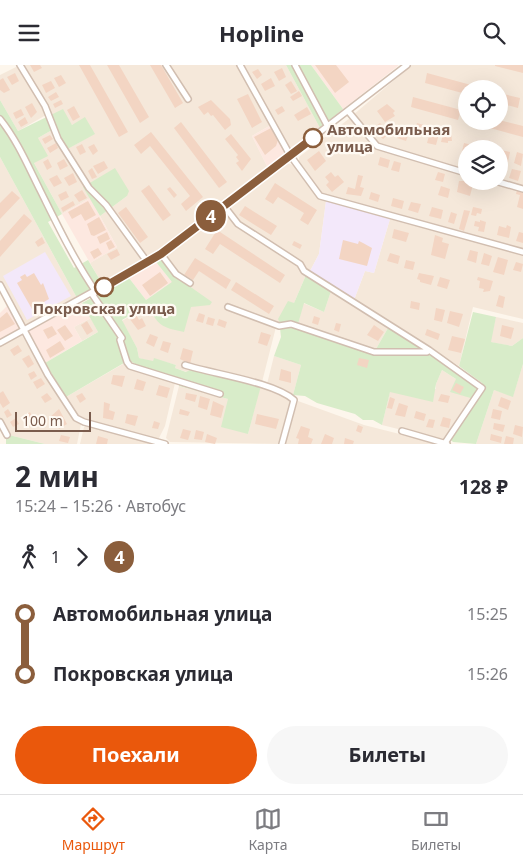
<!DOCTYPE html>
<html lang="ru">
<head>
<meta charset="utf-8">
<style>
	:root { --surface:#fff; --page:#f7f7f7; --text:#2b2b33; --muted:#7c7c81; --line:#e1e1e2; --accent:#ea580c }
	body { margin:0; font-family:"Noto Sans",sans-serif; background:var(--page); color:var(--text); height:100vh; display:flex; flex-direction:column; font-size:19px; white-space:nowrap }
	* { box-sizing:border-box; margin:0 }
	p { font-size:16px; color:var(--muted) }
	.icon { flex:none; width:28px; height:28px; fill:none; stroke:currentColor; stroke-width:2; stroke-linecap:round; stroke-linejoin:round }
	.map { position:relative; height:379px; overflow:hidden }
	.drawer { display:flex; flex-direction:column; background:var(--surface); flex:1 }
	.drawer>* { flex:none }
	.badge { padding:0 10px; border-radius:16px; font-size:18px; line-height:32px }
	.controls { position:absolute; left:458px; top:15px; display:grid; gap:10px }
	.controls a { display:grid; place-items:center; width:50px; height:50px; border-radius:50%; background:var(--surface); box-shadow:0 5px 20px #0002; font-size:25px }
	.scale { position:absolute; left:15px; bottom:12px; width:76px; box-sizing:border-box; padding-left:5px; border:2px solid #7a5c4d; border-top:0; font-size:14px; line-height:18px; white-space:nowrap; color:#7a5c4d; -webkit-text-stroke:4px #fffaf3; paint-order:stroke }
	.map>.badge { position:absolute; translate:-50% -50%; box-shadow:0 0 0 2px #fff }
	.legs { display:flex; align-items:center; gap:8px; height:55px; padding:0 15px; font-size:16px }
	.legs p { margin-inline-start:auto }
	.head { display:flex; align-items:center; justify-content:space-between; height:85px; padding:0 15px }
	h1 { font-size:28px; font-weight:700; line-height:38px }
	.cta { display:flex; gap:10px; margin-top:auto; padding:10px 15px }
	.cta a { flex:1; height:58px; border-radius:30px; background:var(--accent); color:#fff; font-size:20px; font-weight:700; line-height:58px; text-align:center }
	.cta a+a { background:var(--page); color:var(--text) }
	ul { padding:0 15px; list-style:none }
	li { display:flex; align-items:center; gap:18px; height:60px; font-size:19px }
	li i { display:grid; place-items:center; width:8px; height:100%; margin:0 6px; background:currentColor }
	li i::after { content:''; width:12px; height:12px; margin:-6px; border:4px solid; border-radius:50%; background:var(--surface) }
	li p { margin-inline-start:auto }
	li:first-child i { background:linear-gradient(#0000 50%,currentColor 0) }
	li:last-child i { background:linear-gradient(currentColor 50%,#0000 0) }
	header { display:flex; justify-content:space-between; align-items:center; height:65px; padding:0 15px; background:var(--surface); font-size:22px; font-weight:700 }
	.menu { display:flex; justify-content:space-around; align-items:center; height:70px; border-top:1px solid var(--line); background:var(--surface); font-size:14px; color:var(--muted) }
	.menu a { display:grid; justify-items:center; gap:2px }
	.menu .on { color:var(--accent) }
	.map>svg:first-child { display:block }
	.residential { fill:#f5e8da; fill-rule:evenodd }
	.commercial { fill:#fde8e0 }
	.education { fill:#f3e8fa }
	.green { fill:#d8ecc9 }
	.building { fill:#f3d5c3 }
	.lines { fill:none; stroke-linecap:round; stroke-linejoin:round }
	.street-casing { stroke:#d1beb0; stroke-width:8 }
	.street { stroke:#fff; stroke-width:5 }
	.line-1-casing { stroke:#fff; stroke-width:11 }
	.line-1 { stroke:#8b5e3c; stroke-width:8 }
	.stop-1-dot { fill:#fff; stroke:#8b5e3c; stroke-width:2.5 }
	.labels { text-anchor:middle; dominant-baseline:central; stroke-width:4.5; stroke-linejoin:round; paint-order:stroke }
	.stop-label { font-size:15px; font-weight:bold; fill:#7a5c4d; stroke:#fffaf3; text-anchor:start }
</style>
</head>
<body>
<header><svg class="icon" aria-label="menu" viewBox="0 0 24 24"><path d="M4 6h16M4 12h16M4 18h16"/></svg>Hopline<svg class="icon" aria-label="search" viewBox="0 0 24 24"><circle cx="10" cy="10" r="6"/><path d="M15 15l6 6"/></svg></header>
<div class="map">
<svg width="523" height="379" viewBox="0 0 523 379">
	<rect width="100%" height="100%" fill="#fdf6ec"/>
	<!-- residential -->
	<path class="residential" d="M24,0H237L271,60L252,71L268,103L216,140L149,193L103,220L90,198L117,182L100,151L127,131L84,122L90,133L62,149L34,98L38,73L52,65L64,86L94,69L52,51L47,38L30,14Z
		M242,0H286L320,63L290,83Z
		M412,0H523V121L499,115V84H466V106L378,79L353,50ZM466,24H499V56H466Z
		M18,1L46,50L18,66L0,35V10Z
		M350,53L376,84L466,110V116H489L523,126V184L322,129L299,98V92Z
		M0,92L77,233L29,260L24,259L0,215Z
		M287,98L293,100L315,129L326,136L319,189L310,206L239,157L230,146V142Z
		M223,146L237,160L299,200L306,210L294,238L276,262L262,317L187,307L175,303L176,300L154,294L153,297L139,293L137,283L122,256L148,240L175,211L161,194Z
		M390,154L523,190V254L473,242L459,301L354,235L365,206L374,208Z
		M331,226L388,263L376,284L298,259L303,238L324,247Z
		M496,252L523,258V273L512,281L490,277Z
		M91,253L98,267L82,276L74,262Z
		M21,269L69,347L81,359L77,379H45L9,370L0,353V281Z
		M274,291L301,300L293,330L269,322L267,319Z
		M123,299L175,318L165,361L158,375L79,352L66,332Z
		M523,299V379H476L494,325L513,331Z
		M442,305L456,314L474,334L447,373L442,375L382,360L390,326L436,324V319Z
		M179,321L228,334L248,369L260,322L286,332L291,337L280,379L170,377L166,373Z
		M298,336L364,360L439,379H283Z
		M87,360L157,379H80L84,362Z"/>
	<!-- commercial -->
	<path class="commercial" d="M311,0H398V1L343,44Z
		M271,60L286,86L282,92L268,103L252,71Z
		M90,133L117,182L90,198L62,149Z
		M156,197L172,217L146,235L129,213Z
		M82,238L91,253L74,262L82,276L45,298L29,269L30,265Z
		M8,240L20,262L18,266L0,276V248Z"/>
	<!-- education -->
	<path class="education" d="M326,136L390,154L374,208L365,206L354,235L310,206L319,189Z
		M45,187L71,231L27,255L3,211Z"/>
	<!-- green -->
	<path class="green" d="M286,0H311L343,44L320,63Z
		M0,35L18,66L63,44L72,60L85,52L95,69L64,86L52,65L38,73L48,91L34,98L62,149L48,157L74,203L88,195L103,220L77,233L0,92Z
		M115,103L129,126L127,131L100,151L83,122Z
		M161,194L175,211L212,237L210,240L191,242L184,267C161,262 158,261 148,240L122,255L137,283L139,293L153,296L154,293L176,300L175,303L186,307L196,302L262,317L248,369L221,362L228,334L179,321V315L140,302L129,295L66,332L45,298L98,267L82,238L129,213L146,235L172,217L156,197Z
		M306,210L331,226L324,247L304,238L298,259L291,256L280,258L278,254L288,236L294,238Z
		M473,247L496,252L491,277L512,281L523,273V299L513,332L494,325L476,379L453,377L450,374L484,323L482,318L459,301Z
		M290,262L374,289L432,290L478,323L474,334L450,327L456,314L442,305L436,319L433,337L390,327L382,360L373,355H363L355,349L317,338L305,331L293,330L301,300L274,291L281,272L280,263Z
		M388,263L422,283V285L376,284Z
		M9,370L45,379H6V371Z"/>
	<!-- building -->
	<path class="building" d="M30,0H40L42,3L34,7Z
		M79,0H90L128,67L119,72Z
		M107,0H119L149,52L140,58Z
		M150,0H161L183,38L175,43Z
		M315,0H336L349,17L335,28Z
		M495,0H523V8L495,1Z
		M282,3L286,12L279,16L274,7Z
		M258,4L262,10L257,14L252,7Z
		M15,8L19,16L12,20L7,12Z
		M427,8L482,23V24H466V29L425,18Z
		M61,10L66,18L59,22L54,13Z
		M3,13L10,25L4,28L0,25V15Z
		M271,13L275,21L265,26L261,19Z
		M51,16L55,23L46,28L42,20Z
		M291,16L297,26L291,29L285,20Z
		M299,26L302,31L293,36L290,32Z
		M56,27L59,32L51,36L48,32Z
		M499,28L520,33L518,43L499,38Z
		M248,29L262,57L252,63L237,34Z
		M413,32L461,45L458,55L411,42Z
		M61,35L63,39L55,43L53,39Z
		M211,35L230,54L231,60L225,65L213,50L211,51L208,47L204,50L198,42Z
		M32,38L37,47L31,53L25,42Z
		M387,39L395,46L393,48L395,51L385,57L377,46Z
		M74,41L80,52L73,56L67,45Z
		M282,41L285,46L278,50L275,45Z
		M307,42L311,49L298,56L294,50Z
		M21,44L24,50L16,54L13,48Z
		M25,52L28,58L21,62L18,57Z
		M499,55L523,61V72L468,57Z
		M181,57L227,117L219,123L174,63Z
		M380,58L389,69L383,74L378,69L375,62Z
		M417,58L427,61L425,71L412,66L413,61H416Z
		M401,62L410,65L406,76L397,73Z
		M271,63L278,75L276,81L265,90L254,72Z
		M444,66L451,68L452,76H448V78L441,77Z
		M151,67L203,132L186,146L181,139L190,131L150,81L141,89L134,80Z
		M430,67L439,69L436,80L427,78Z
		M231,69L251,94L242,106L236,98L239,96L236,92L238,90L225,74Z
		M50,70L53,74L45,79L42,74Z
		M56,78L58,83L50,88L47,83Z
		M464,78L484,83V84H466V92L461,90Z
		M82,79L86,87L80,90L76,82Z
		M94,79L98,86L93,90L88,82Z
		M501,85L510,87L508,97L499,95Z
		M319,86L326,96L315,106L307,95Z
		M517,87L523,89L521,101L514,98Z
		M380,92L390,95L388,103L378,100Z
		M48,94L52,102L47,105L43,97Z
		M64,94L68,101L60,105L57,98Z
		M104,96L108,103L98,109L93,101Z
		M394,96L401,98L399,107L391,105Z
		M92,103L97,112L92,114L88,106Z
		M512,104L521,106L518,116L509,113Z
		M331,107L335,112L338,110L344,117L332,127L326,120L329,117L325,112Z
		M438,107L445,109L443,117L435,115Z
		M73,108L77,117L69,121L64,113Z
		M57,110L62,118L54,122L49,114Z
		M358,110L363,111L360,122L364,123L361,131L346,129L348,122L355,124Z
		M459,116H469L468,118L473,119L470,131L457,127Z
		M275,118L317,145L308,160L300,155L304,148L278,132L273,139L265,134Z
		M149,120L171,150L163,156L141,126Z
		M441,121L450,124L448,133L438,130Z
		M170,122L177,130L174,133L167,124Z
		M82,125L87,133L79,137L74,130Z
		M517,125L523,127V144L517,142L520,130L516,129Z
		M12,126L20,133L0,154V138Z
		M66,126L69,132L61,136L58,130Z
		M371,127L380,130L378,137L369,134Z
		M393,133L404,136L402,144L391,141Z
		M73,136L75,140L63,147L61,143Z
		M88,136L96,150L85,156L81,149L72,154L68,147Z
		M411,137L421,139L418,148L408,145Z
		M245,141L277,161L271,170L239,150Z
		M126,142L148,172L140,178L118,148Z
		M432,142L443,145L441,154L429,151Z
		M473,142L482,144L481,149L477,148L476,151L471,150Z
		M464,145L470,146L464,166L459,164Z
		M451,147L457,149L454,159L448,157Z
		M24,149L32,156L0,192V176Z
		M99,152L106,165L94,171L91,170L87,159Z
		M480,155L486,157L484,167L478,166L479,162L474,161L475,156L480,157Z
		M507,160L511,162L509,173L497,170L499,161L506,163Z
		M394,164L409,168L406,177L392,173Z
		M217,165L285,210L280,218L220,179L213,189L205,184Z
		M107,167L110,174L100,179L97,172Z
		M519,167L523,168V178L516,176Z
		M435,170L443,173L442,177L449,179L445,194L431,190Z
		M42,172L45,178L38,182L35,177Z
		M111,175L115,182L109,185L106,178Z
		M343,175L358,179L359,176L363,178L372,183L367,201L339,194Z
		M294,176L302,180L300,184L292,180Z
		M98,183L102,189L94,194L90,187Z
		M117,184L120,190L111,195L107,189Z
		M470,185L478,187L476,198L467,195Z
		M390,188L400,191L398,199L387,196Z
		M484,188L492,191L489,201L481,199Z
		M498,192L508,195L504,210L493,207Z
		M195,193L231,215L226,224L199,206L193,215L184,210Z
		M406,195L415,197L413,205L404,203Z
		M516,197L523,199L521,207L513,205Z
		M160,207L168,218L150,231L142,220Z
		M34,208L41,220L43,218L49,234L32,244L17,218L22,215L20,212L25,209L27,212Z
		M419,208L434,211L431,220L420,217V215L417,214Z
		M440,212L450,215L447,224L437,221Z
		M478,212L493,216L490,226L483,227L484,224L479,223L480,216L477,215Z
		M236,217L274,241L269,249L231,225Z
		M499,230L505,232L503,243L496,241Z
		M411,236L420,238L419,245L410,243Z
		M83,242L86,247L78,251L75,247Z
		M148,242L152,250L148,252L144,244Z
		M436,243L445,245L442,257L434,255Z
		M450,246L463,249L459,262L447,258Z
		M7,247L15,259L0,267V253Z
		M199,248L205,250L203,258L196,256Z
		M136,249L139,255L142,253L146,261L138,265L129,253Z
		M314,251L320,253L318,260L312,258Z
		M208,252L215,254L213,261L206,259Z
		M219,254L227,257L225,263L217,260Z
		M87,256L93,266L87,270L81,260Z
		M336,258L341,259L339,267L334,265Z
		M65,260L73,271L65,276L57,265Z
		M374,260L384,267L378,276L367,270Z
		M502,260L514,263L511,274L500,271Z
		M52,261L57,269L48,274L43,265Z
		M427,264L440,269L438,275L425,270Z
		M261,267L271,270L267,281L258,278Z
		M150,269L158,272L154,282L146,278Z
		M452,271L465,274L461,288L448,285Z
		M60,276L65,284L50,293L46,285Z
		M163,276L171,278L168,288L160,285Z
		M18,280L22,286L14,291L10,285Z
		M183,283L193,286L190,299L180,294Z
		M29,290L34,299L28,303L22,294Z
		M359,293L369,295L367,303L357,300Z
		M281,304L291,307V318L279,315Z
		M34,306L37,311L31,315L28,309Z
		M113,310L125,311L122,322L111,319Z
		M41,313L45,319L37,324L33,317Z
		M137,314L146,317L143,326L134,324Z
		M456,318L464,322L460,329L452,325Z
		M159,320L170,323L167,333L156,330Z
		M3,326L10,338L3,343L0,338V328Z
		M47,328L52,334L45,338L41,332Z
		M82,328L86,334L80,338L76,331Z
		M186,328L197,330L195,337L185,334Z
		M441,329L450,331L448,338L438,336Z
		M200,331L210,334L207,345L198,342Z
		M390,332L395,334L392,344L387,343Z
		M501,332L511,336L508,345L498,341Z
		M213,336L224,341L221,353L210,350Z
		M104,337L110,339L109,345L115,347L113,355L103,353Z
		M399,338L408,341L405,352L395,350Z
		M8,344L12,350L7,353L4,347Z
		M59,344L67,359L59,364L55,356L51,358L48,354Z
		M180,344L190,347L188,351L179,349Z
		M493,344L502,346L500,355L491,353Z
		M416,346L426,349L424,356L414,353Z
		M30,347L33,353L27,356L24,351Z
		M127,349L138,351L135,361L125,358Z
		M257,349L279,354L276,364L255,359Z
		M443,352L451,354L449,363L440,361Z
		M16,353L19,359L13,362L10,357Z
		M429,354L435,355L433,363L426,362Z
		M154,356L160,358L158,364L152,363Z
		M494,358L505,360L503,367L493,364Z
		M358,360L363,362L361,368L356,366Z
		M515,360L523,362L522,372L513,369Z
		M301,361L310,364L308,372L313,374L311,379H298L299,374L296,373Z
		M183,364L191,366L188,375L180,373Z
		M196,365L204,367L202,375L194,374Z
		M207,369L217,373L215,379L205,377Z
		M325,369L334,373L332,379H321Z
		M491,369L502,372L501,378L490,375Z
		M61,370L70,372L68,378L59,376Z
		M98,371L108,374L107,379H96Z
		M506,371L514,373L513,379H504Z
		M345,373L354,376L353,379H344Z"/>
	<g class="lines">
		<defs>
			<path id="street" d="M20,0L45,41L58,74L89,123L106,140L148,198
				M166,0L188,34
				M240,0L290,90L320,131L523,187
				M295,0L328,62
				M348,46L377,81L466,108
				M0,54C17,75 28,101 40,125C57,159 74,195 96,227
				M495,116L523,124
				M224,141L238,159L300,199L304,206L429,285
				M161,189L176,209L190,218
				M0,220L48,310L76,353L84,357L165,379
				M92,229L122,273L120,275L127,297L130,301L220,329
				M228,242L279,261L291,259L374,287H427L429,285L482,323L445,378
				M0,278L161,189L407,0
				M185,300C213,309 274,317 294,335L282,379
				M0,357L7,370
				M402,366L447,379"/>
		</defs>
		<!-- street casing -->
		<use href="#street" class="street-casing"/>
		<!-- street -->
		<use href="#street" class="street"/>
	</g>
	<g class="lines">
		<defs>
			<path id="line-1" d="M104,222L161,189L313,73"/>
		</defs>
		<!-- line-1 casing -->
		<use href="#line-1" class="line-1-casing"/>
		<!-- line-1 -->
		<use href="#line-1" class="line-1"/>
	</g>
	<!-- markers -->
	<g class="stop-1-dot">
		<circle cx="313" cy="73" r="9"/>
		<circle cx="104" cy="222" r="9"/>
	</g>
	<g class="labels">
		<!-- stop labels -->
		<g class="stop-label">
			<text x="327" y="64">Автомобильная<tspan x="327" dy="17">улица</tspan></text>
			<text x="104" y="243" text-anchor="middle">Покровская улица</text>
		</g>
	</g>
</svg>
<div class="controls">
<a><svg class="icon" aria-label="locate" viewBox="0 0 24 24"><circle cx="12" cy="12" r="6"/><path d="M12 2v4M12 18v4M2 12h4M18 12h4"/></svg></a>
<a><svg class="icon" aria-label="layers" viewBox="0 0 24 24"><path d="M12 4l9 5-9 5-9-5zM3 14l9 5 9-5"/></svg></a>
</div>
<div class="scale">100 m</div>
<b class="badge" style="left:211px;top:151px;background:#8b5e3c;color:#fff">4</b>
</div>
<section class="drawer">
<div class="head"><div><h1>2 мин</h1><p>15:24 – 15:26 · Автобус</p></div><b>128 ₽</b></div>
<div class="legs"><svg class="icon" aria-label="walk" viewBox="0 0 24 24"><circle cx="13" cy="4" r="2"/><path d="M13 8l-2 6 4 7M11 14l-3 7M7 12l3-4h3l4 4"/></svg>1<svg class="icon" aria-label="forward" viewBox="0 0 24 24"><path d="M9 5l7 7-7 7"/></svg><b class="badge" style="background:#8b5e3c;color:#fff">4</b></div>
<ul>
<li><i style="color:#8b5e3c"></i><b>Автомобильная улица</b><p>15:25</p></li>
<li><i style="color:#8b5e3c"></i><b>Покровская улица</b><p>15:26</p></li>
</ul>
<div class="cta"><a>Поехали</a><a>Билеты</a></div>
</section>
<nav class="menu">
<a class="on"><svg class="icon" aria-label="directions" viewBox="0 0 24 24"><path d="M12 3l9 9-9 9-9-9zM9 14v-3h6M13 9l2 2-2 2"/></svg>Маршрут</a>
<a><svg class="icon" aria-label="map" viewBox="0 0 24 24"><path d="M3 6l6-2 6 2 6-2v14l-6 2-6-2-6 2zM9 4v14M15 6v14"/></svg>Карта</a>
<a><svg class="icon" aria-label="tickets" viewBox="0 0 24 24"><path d="M3 7h18v10H3zM15 7v10"/></svg>Билеты</a>
</nav>
</body>
</html>
